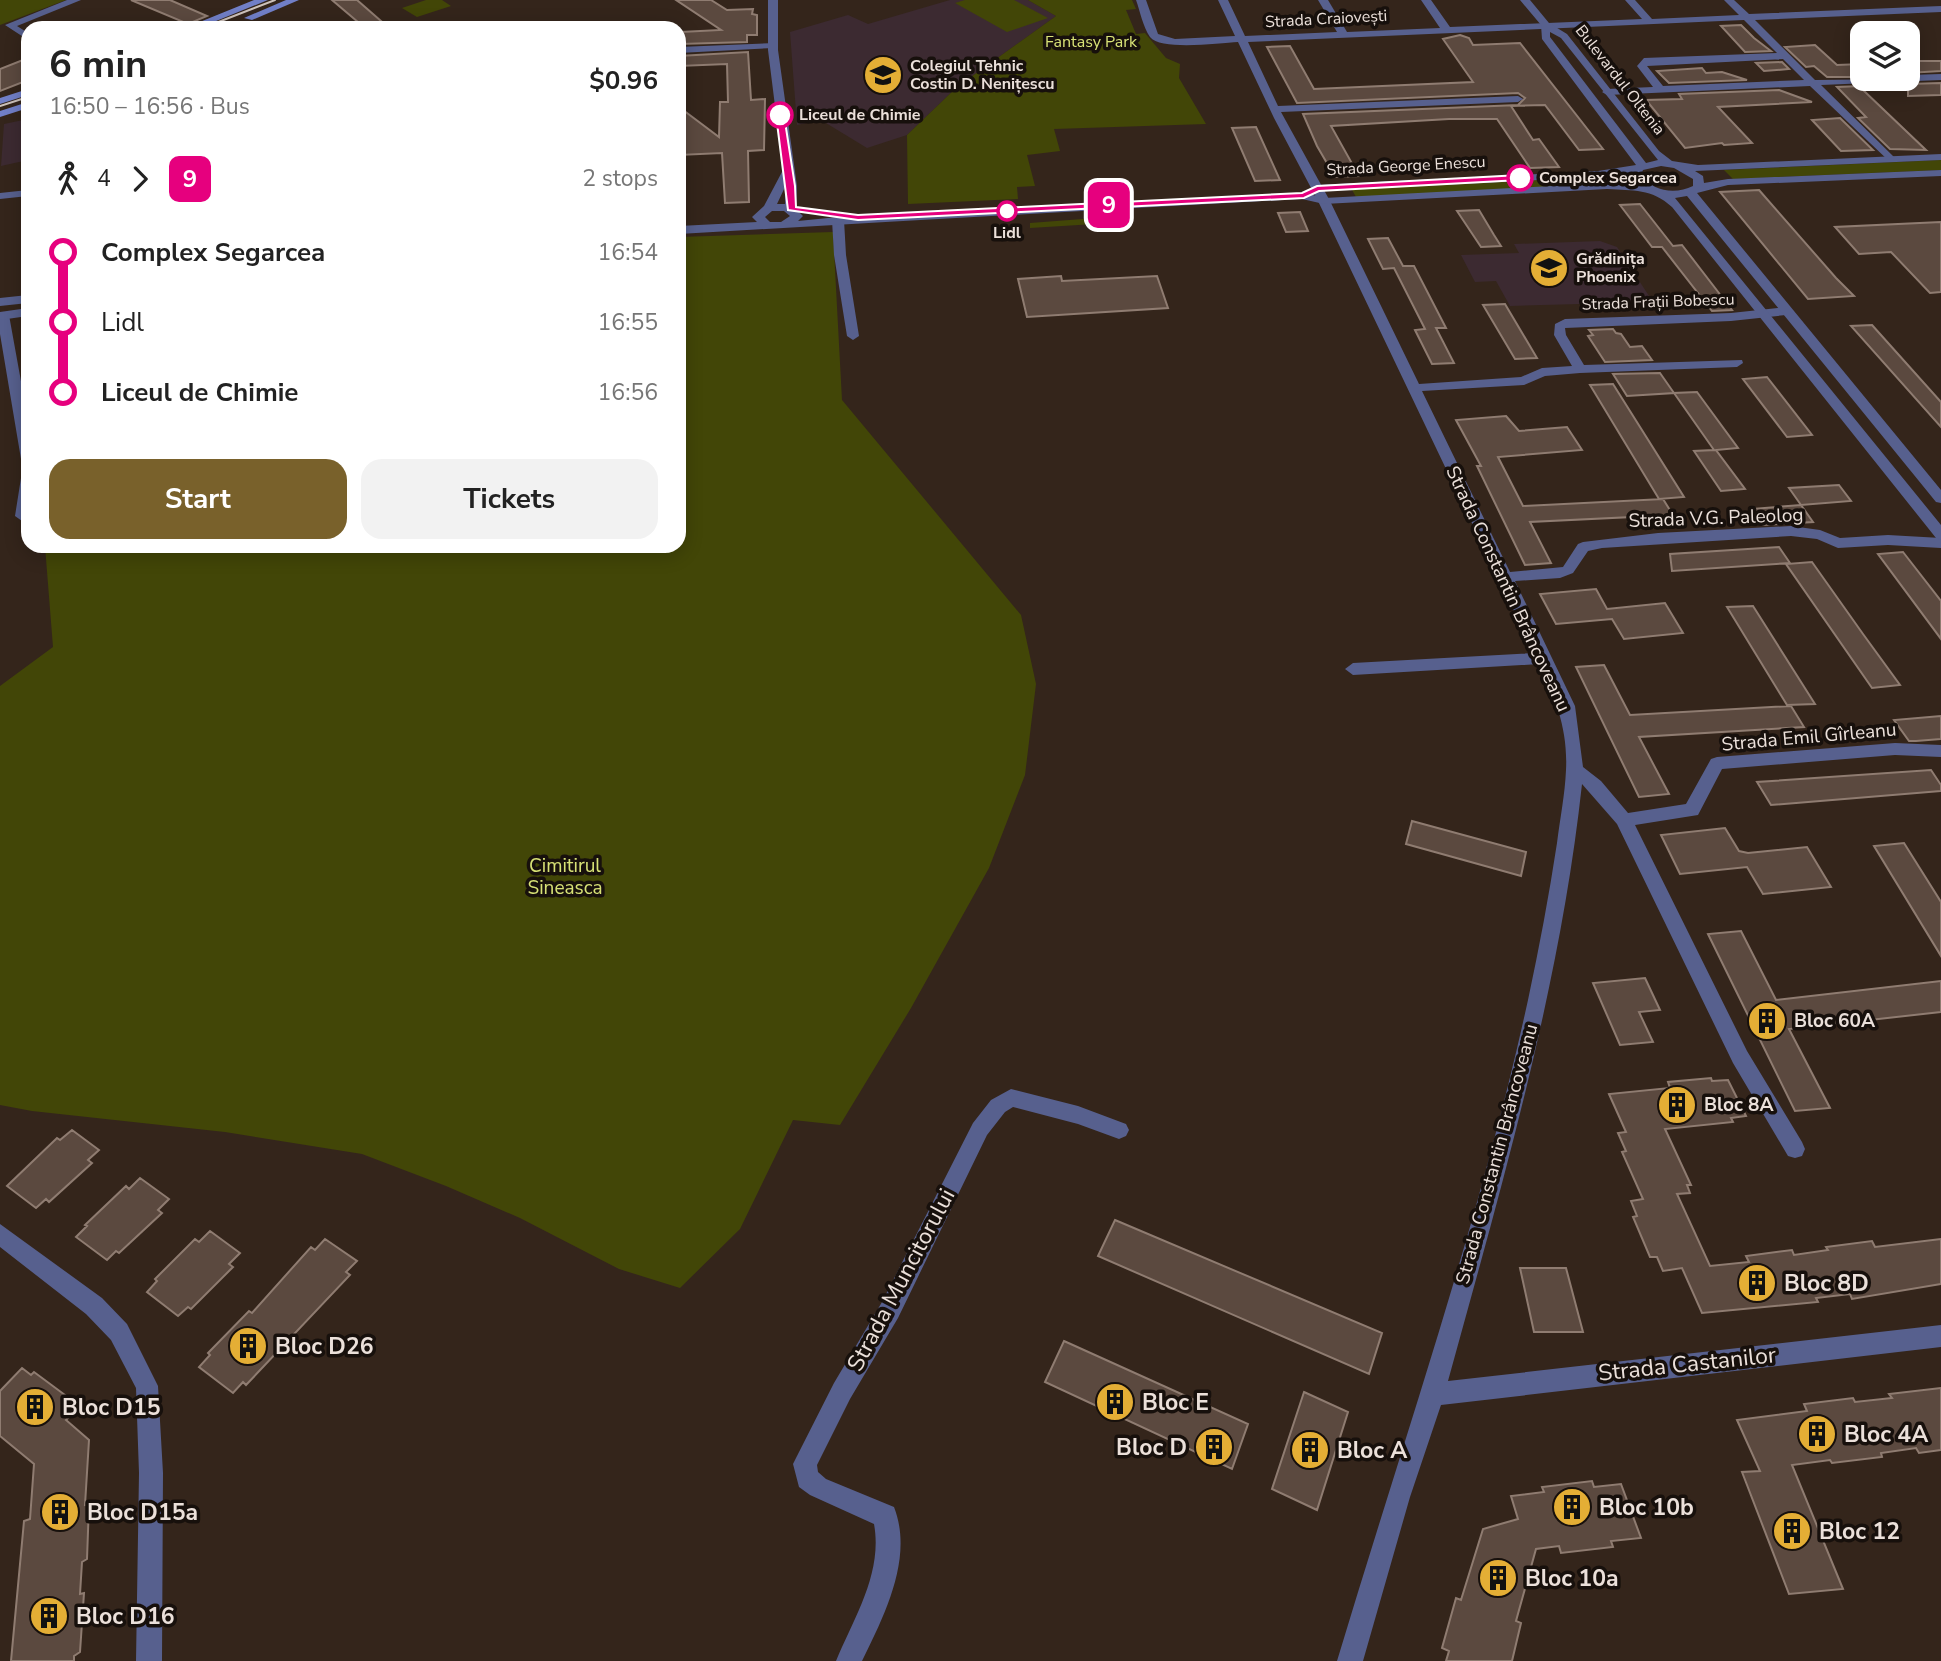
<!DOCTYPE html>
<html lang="en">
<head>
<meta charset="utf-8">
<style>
	:root { --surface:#fff; --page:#f2f2f2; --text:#222; --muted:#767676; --accent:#79612b }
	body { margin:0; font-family:"Nunito Sans",sans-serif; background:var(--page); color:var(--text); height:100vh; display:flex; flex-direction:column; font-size:26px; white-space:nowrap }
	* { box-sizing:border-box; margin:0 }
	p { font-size:23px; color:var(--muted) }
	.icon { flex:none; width:38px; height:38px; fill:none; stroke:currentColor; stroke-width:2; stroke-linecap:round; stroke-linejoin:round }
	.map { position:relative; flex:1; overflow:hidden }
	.details { position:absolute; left:21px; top:21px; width:665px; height:532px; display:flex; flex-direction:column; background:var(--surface); border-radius:21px; box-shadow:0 4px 18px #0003 }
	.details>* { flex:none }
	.badge { padding:0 14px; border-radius:10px; font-size:24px; line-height:46px }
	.controls { position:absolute; left:1850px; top:21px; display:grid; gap:14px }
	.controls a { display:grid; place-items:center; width:70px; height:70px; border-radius:14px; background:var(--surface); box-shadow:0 4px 18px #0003; font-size:35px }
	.map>.badge { position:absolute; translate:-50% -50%; box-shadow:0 0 0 4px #fff }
	.legs { display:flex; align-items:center; gap:10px; height:77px; padding:0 28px; font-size:23px }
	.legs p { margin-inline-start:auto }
	.summary { display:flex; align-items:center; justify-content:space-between; height:119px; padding:0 28px }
	h1 { font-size:38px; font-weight:700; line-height:52px }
	.cta { display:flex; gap:14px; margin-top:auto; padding:14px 28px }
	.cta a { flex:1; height:80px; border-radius:21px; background:var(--accent); color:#fff; font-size:28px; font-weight:700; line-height:80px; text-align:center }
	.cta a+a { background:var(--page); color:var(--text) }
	ul { padding:0 28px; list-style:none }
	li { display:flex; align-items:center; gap:24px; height:70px; font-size:26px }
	li i { display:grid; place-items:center; width:10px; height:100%; margin:0 9px; background:currentColor }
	li i::after { content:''; width:18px; height:18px; margin:-9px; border:5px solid; border-radius:50%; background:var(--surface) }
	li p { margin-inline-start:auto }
	li:first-child i { background:linear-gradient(#0000 50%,currentColor 0) }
	li:last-child i { background:linear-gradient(currentColor 50%,#0000 0) }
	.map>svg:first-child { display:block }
	.education { fill:#3c2a31 }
	.green { fill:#424607 }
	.building { fill:#5b493f; stroke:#8f7c71; stroke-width:2 }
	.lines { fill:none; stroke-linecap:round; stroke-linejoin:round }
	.minor { fill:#57608e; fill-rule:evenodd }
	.tertiary { fill:#57608e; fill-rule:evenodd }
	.secondary { fill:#717fc7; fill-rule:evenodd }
	.tram { stroke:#ccc1ba; stroke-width:2 }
	.line-1 { fill:#e6007e; stroke:#fff; stroke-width:2 }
	.stop-1-dot { fill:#fff; stroke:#e6007e; stroke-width:3.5 }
	.labels { text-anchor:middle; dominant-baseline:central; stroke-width:7; stroke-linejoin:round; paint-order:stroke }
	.far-street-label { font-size:16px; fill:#ebe0da; stroke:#17100c }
	.far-park-label { font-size:16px; fill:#d8e276; stroke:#17100c }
	.far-poi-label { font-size:16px; font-weight:bold; fill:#ebe0da; stroke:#17100c; text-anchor:start }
	.far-stop-label { font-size:16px; font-weight:bold; fill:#ebe0da; stroke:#17100c; text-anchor:start }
	.street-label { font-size:19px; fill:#ebe0da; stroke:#17100c }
	.park-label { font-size:19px; fill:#d8e276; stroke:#17100c }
	.poi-label { font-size:19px; font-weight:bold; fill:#ebe0da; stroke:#17100c; text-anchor:start }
	.near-street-label { font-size:23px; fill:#ebe0da; stroke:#17100c }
	.near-poi-label { font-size:23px; font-weight:bold; fill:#ebe0da; stroke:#17100c; text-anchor:start }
</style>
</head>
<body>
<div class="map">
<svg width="1941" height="1661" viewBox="0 0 1941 1661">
	<rect width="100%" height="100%" fill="#34251b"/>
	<!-- education -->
	<path class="education" d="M950,0H1028L1056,16L957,87L907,135L867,148L821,120L797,125L790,32L848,15L868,24Z
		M28,119V160L1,166L4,124Z
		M1600,241L1617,247L1653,302L1510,306L1496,281L1475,282L1461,255L1519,253L1514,244Z"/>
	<!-- green -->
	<path class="green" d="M0,0H66L0,25Z
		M426,0H442L451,6L417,17L402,8Z
		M965,0H1014L1048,18L1007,32L955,3Z
		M1028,0H1132L1136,9L1126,10L1136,34L1145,33L1166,58L1180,64L1179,78L1206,124L1054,129L1060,151L1027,155L1035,186L1017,187L1018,199L908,204L907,135L957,87L1056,16Z
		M1941,160V170L1733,179L1724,170Z
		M1596,176L1604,186L1356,197L1351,188Z
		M1122,216L1126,217L1127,222L1030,228V223Z
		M833,232L842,400L1021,615L1036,684L1025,775L989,868L911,1008L840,1125L793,1120L740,1229L680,1288L619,1269L520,1218L446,1186L362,1154L225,1132L32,1111L0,1105V686L53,647L45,546H679V237Z"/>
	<!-- building -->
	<path class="building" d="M131,0H170L207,16L188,24Z
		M332,0H357L389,28H365Z
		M676,0H711L727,10L753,9L752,14L757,15V35H747V42L680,44L681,32L721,30Z
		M1741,25L1754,38L1771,51L1745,52L1721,26Z
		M1460,35L1469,38L1473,45L1520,43L1603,149L1579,150L1545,105L1511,106L1533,140L1539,139L1559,167L1530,168L1497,119H1449L1331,126L1359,176L1335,177L1317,146L1303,114L1518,105L1525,98L1518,93L1297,103L1267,47L1290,46L1314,89L1473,82L1443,39Z
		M1815,45L1837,65L1862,64V77H1827L1814,66L1806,67L1785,47Z
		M748,52L751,100L765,99L764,150L748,151L749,202L725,203L722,153L679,155V107L719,137L720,102H728L727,64L679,66V56Z
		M28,58V80L0,91V69Z
		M1908,61H1941V71L1908,73Z
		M1782,62L1789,69L1764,71L1756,63Z
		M1702,68L1706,73L1722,72L1747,80L1669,83L1657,71Z
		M1941,83V95L1908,96V84Z
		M1862,86V89L1926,150L1890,149L1858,118L1866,117L1837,87Z
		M1779,90L1812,102L1718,107L1752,143L1724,145L1722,143L1685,148L1646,100L1682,99L1679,94Z
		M1840,118L1873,150L1841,151L1812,120Z
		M1256,127L1280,180L1255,181L1232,128Z
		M1759,190L1836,278L1854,296L1808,299L1720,192Z
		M1640,204L1673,246L1682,245L1732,310L1712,311L1662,247H1652L1620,205Z
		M1479,210L1494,235L1501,246L1481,247L1457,211Z
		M1300,212L1308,231L1286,232L1278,213Z
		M1941,222V292L1930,293L1891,252L1859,254L1835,227Z
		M1388,238L1403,266H1414L1446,328H1436L1454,363L1432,364L1415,330L1425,329L1394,268L1383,269L1368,239Z
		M1061,276L1062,281L1157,276L1168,308L1027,317L1018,279Z
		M1505,304L1537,358L1515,359L1483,305Z
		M1872,325L1941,402V427L1851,326Z
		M1613,329L1616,333L1621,334L1630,347L1642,346L1652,360L1605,362L1588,336L1593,335L1589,330Z
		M1660,373L1674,393L1627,396L1613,374Z
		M1767,377L1812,435L1787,437L1743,379Z
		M1613,384L1684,497L1659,499L1590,385Z
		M1697,392L1738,448L1716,450L1745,489L1721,491L1694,451L1714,450L1674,393Z
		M1506,416L1519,431L1567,427L1582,450L1498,457L1523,506L1663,499L1673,515L1530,522L1551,563L1525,565L1477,466H1481L1456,420Z
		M1839,485L1851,501L1801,505L1789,488Z
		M1801,505L1813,522L1762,525L1751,509Z
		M1779,547L1790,563L1672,571L1670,554Z
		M1903,552L1941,601V639L1878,554Z
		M1812,562L1863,634L1900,685L1872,688L1786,564Z
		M1596,589L1607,609L1665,603L1683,633L1624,639L1612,619L1556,624L1540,594Z
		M1753,606L1815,704L1787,705L1727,607Z
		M1604,665L1630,715L1791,706L1804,727L1639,737L1669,794L1639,797L1576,667Z
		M1941,716V739L1916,741H1909L1894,720Z
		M1931,770L1941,785V791L1771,805L1757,782Z
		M1412,821L1526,852L1521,876L1406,844Z
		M1725,828L1739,851L1748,853L1807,847L1831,887L1763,894L1747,867L1680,874L1661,835Z
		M1904,843L1941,902V956L1874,846Z
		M1741,931L1776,1000L1941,981V1012L1789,1029L1830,1108L1795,1111L1708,934Z
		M1645,978L1660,1010L1639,1012L1653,1042L1620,1045L1593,983Z
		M1711,1078L1712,1081L1728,1080L1746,1116L1731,1118L1733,1122L1665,1129L1691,1185H1687L1690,1193L1677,1194L1710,1266L1749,1262L1746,1256L1792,1250L1794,1255L1828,1250L1826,1247L1872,1241L1875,1247L1941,1239V1284L1852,1299L1850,1294L1816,1298L1818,1302L1702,1313L1682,1268L1663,1271L1657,1257H1650L1633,1217L1637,1216L1631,1201L1643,1199L1622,1152L1626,1151L1618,1133L1626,1132L1609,1094L1670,1088L1668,1082Z
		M72,1130L99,1150L88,1160L92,1163L49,1202L46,1199L36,1208L7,1186L57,1138L60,1140Z
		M140,1178L169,1199L158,1210L162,1213L119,1253L116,1251L107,1260L76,1237L87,1226L85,1225L126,1186L129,1189Z
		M1115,1220L1382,1333L1369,1374L1098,1256Z
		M210,1231L240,1253L229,1264L233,1267L191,1309L188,1307L178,1316L147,1292L157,1281L155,1279L195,1239L199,1242Z
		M325,1239L357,1261L346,1272L350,1275L246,1385L243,1382L233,1393L199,1367L210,1355L208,1353L249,1311L252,1313L311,1247L315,1250Z
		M1520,1268H1566L1583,1332H1534Z
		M1064,1341L1248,1424L1232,1469L1045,1382Z
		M22,1368L31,1375L34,1372L69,1398L66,1404L75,1411L66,1420L89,1440L85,1505L89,1504L87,1559L82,1562L80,1594L84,1593L80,1652L74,1656V1661H11L24,1521L30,1519L34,1464L0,1436V1391Z
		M1941,1388V1450L1919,1453L1916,1448L1881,1453L1882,1457L1832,1463L1830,1460L1792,1465L1843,1589L1789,1594L1742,1472L1760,1471L1737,1420L1807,1411L1804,1404L1853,1398L1855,1402L1892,1398L1889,1394Z
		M1304,1392L1348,1412L1317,1510L1272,1489Z
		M1592,1481L1594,1487L1621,1484L1641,1538L1611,1541L1613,1547L1561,1553L1559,1546L1536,1549L1516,1621L1521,1623L1512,1661H1446L1449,1651L1442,1648L1456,1598L1461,1600L1483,1529L1518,1519L1511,1496L1544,1492L1542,1487Z"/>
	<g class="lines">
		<!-- minor -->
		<path class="minor" d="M67,0H81L17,26L28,33V40L5,25Z
			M1136,0H1146L1158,34L1175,39L1235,36L1218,0H1228L1245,36L1337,32L1318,0H1328L1347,32L1440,28L1421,0H1431L1450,27L1642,19L1625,0H1635L1652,19L1739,15L1724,0H1734L1749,14L1941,6V12L1755,20L1815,80L1908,79V75L1941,74V80L1821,85L1894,157L1895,159L1890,162L1810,86L1607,95L1602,92L1607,89L1653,87L1637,66L1644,58L1777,53L1744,20L1248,42L1278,106L1518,96L1523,99L1518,102L1281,112L1330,201L1419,384L1521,377L1542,368L1572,366L1554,335L1555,324L1565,319L1731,313L1786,307L1792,311L1786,315L1731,321L1565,328L1566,335L1584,365L1742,360L1743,363L1737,367L1580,373L1545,376L1524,385L1422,391L1510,572L1563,567L1578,544L1583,542L1658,533L1791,526L1820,530L1840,538L1888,535L1941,538V548L1888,545L1838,548L1817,539L1791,536L1602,548L1588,551L1573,573L1560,578L1515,581L1575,706L1583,767L1601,781L1628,813L1686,804L1711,759L1717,757L1895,743L1941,745V757L1895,755L1722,769L1698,815L1635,825L1747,1051L1802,1142L1805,1149L1802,1156L1795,1158L1788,1156L1733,1063L1617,824L1582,784C1560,988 1502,1184 1448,1381L1941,1325V1347L1441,1405L1410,1497L1363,1661H1337C1403,1441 1479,1224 1528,1000C1539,948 1549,896 1557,843C1560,819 1565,794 1566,770C1568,730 1556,699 1539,664L1353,675L1345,669L1353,663L1534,653L1318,201L1274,118L1238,42C1220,43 1161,51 1150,37C1143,27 1140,11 1136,0ZM1783,59L1804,80L1663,86L1647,66Z
			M776,43V47L773,48L679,53V47Z
			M28,190V196L0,199V193Z
			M838,217L844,220L846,255L859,336L853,340L847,336L834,255L832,220Z
			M0,312L9,315L28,420V463L21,459L0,334Z
			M28,474V518L22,521L15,516L21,478Z
			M1011,1089L1078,1106L1126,1124L1129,1130L1126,1136L1119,1139L1078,1124L1013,1107L1005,1112L987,1135L898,1318L850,1399L817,1465L818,1472L826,1479L894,1507C914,1558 884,1616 862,1661H836C854,1618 883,1573 874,1524L810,1495L799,1487L793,1464L797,1456L834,1383L882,1302L973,1123L991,1100Z
			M0,1224L102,1298L127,1324L158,1386L163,1473L162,1661H136L139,1473L136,1388L111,1340L86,1314L0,1247Z"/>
		<!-- tertiary -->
		<path class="tertiary" d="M768,0H778V50L797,186L796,209L803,216L798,221L858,215L1302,193L1317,185L1598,171L1636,165L1542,39L1541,25L1520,0H1530L1549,23L1567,34L1659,151L1672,161L1698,165L1941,154V160L1695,171L1703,176L1704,183L1728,179L1941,170V176L1728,185L1697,193L1941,490V503L1936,502L1687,196L1675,198L1941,525V540L1936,538L1672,207C1651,188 1634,191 1607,189L1324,204L1302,199C1094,210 886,222 679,234V226L757,222L752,217L764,206L783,170L768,50ZM1550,32L1561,38L1658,160L1646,163L1550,37ZM1661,166L1674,168L1693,179V186C1675,195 1652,191 1641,175L1643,170ZM1630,173L1636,184L1607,183L1324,198L1313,195L1320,191L1598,177ZM785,187V204H777ZM772,211H784L790,216L781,222H770L765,217Z
			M28,295V303L0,306V298Z
			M28,308V316L0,320V312Z"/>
		<!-- secondary -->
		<path class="secondary" d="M254,0H268L199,28H185Z
			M286,0H299L252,20L244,18Z
			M28,89V95L0,104V98Z
			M28,102V108L0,117V111Z"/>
		<!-- tram -->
		<path class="tram" d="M203,28L275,0
			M0,106L28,97"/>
	</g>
	<!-- line-1 -->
	<path class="line-1" d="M780,113L784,115L795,186L796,207L858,215L1302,193L1317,186L1520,175L1525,178L1520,180L1319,191L1304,198L858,220L788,210L776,115Z"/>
	<!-- icons -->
	<defs>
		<symbol id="school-disc" viewBox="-11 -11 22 22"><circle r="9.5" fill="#e4ae35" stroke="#17100c"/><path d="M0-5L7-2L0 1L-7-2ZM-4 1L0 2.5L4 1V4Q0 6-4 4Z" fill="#111"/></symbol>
		<symbol id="building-disc" viewBox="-11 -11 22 22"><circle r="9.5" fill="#e4ae35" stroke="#17100c"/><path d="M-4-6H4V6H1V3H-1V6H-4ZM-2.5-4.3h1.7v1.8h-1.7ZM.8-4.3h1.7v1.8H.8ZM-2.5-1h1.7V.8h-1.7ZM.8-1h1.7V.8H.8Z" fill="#111"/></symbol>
	</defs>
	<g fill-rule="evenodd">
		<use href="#school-disc" x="861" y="53" width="44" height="44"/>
		<use href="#school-disc" x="1527" y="246" width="44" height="44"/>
		<use href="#building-disc" x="1745" y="999" width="44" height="44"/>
		<use href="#building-disc" x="1655" y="1083" width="44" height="44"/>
		<use href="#building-disc" x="1735" y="1261" width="44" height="44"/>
		<use href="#building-disc" x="226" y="1324" width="44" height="44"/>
		<use href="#building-disc" x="1093" y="1380" width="44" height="44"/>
		<use href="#building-disc" x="13" y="1385" width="44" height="44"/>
		<use href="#building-disc" x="1795" y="1412" width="44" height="44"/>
		<use href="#building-disc" x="1192" y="1425" width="44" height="44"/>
		<use href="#building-disc" x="1288" y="1428" width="44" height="44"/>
		<use href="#building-disc" x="1550" y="1485" width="44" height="44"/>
		<use href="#building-disc" x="38" y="1490" width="44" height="44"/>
		<use href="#building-disc" x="1770" y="1509" width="44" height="44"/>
		<use href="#building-disc" x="1476" y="1556" width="44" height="44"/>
		<use href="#building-disc" x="27" y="1594" width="44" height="44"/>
	</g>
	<!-- markers -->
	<g class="stop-1-dot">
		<circle cx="780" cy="115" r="12"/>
		<circle cx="1520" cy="178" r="12"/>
		<circle cx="1007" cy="211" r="9"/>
	</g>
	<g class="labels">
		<!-- far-street labels -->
		<g class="far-street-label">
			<text transform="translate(1326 19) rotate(-3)">Strada Craiovești</text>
			<text transform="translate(1620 80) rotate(52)">Bulevardul Oltenia</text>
			<text transform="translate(1406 166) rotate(-3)">Strada George Enescu</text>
			<text transform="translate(1658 302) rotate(-2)">Strada Frații Bobescu</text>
		</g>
		<!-- far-park labels -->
		<g class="far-park-label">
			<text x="1091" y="42">Fantasy Park</text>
		</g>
		<!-- far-poi labels -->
		<g class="far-poi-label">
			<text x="910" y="66">Colegiul Tehnic<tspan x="910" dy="18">Costin D. Nenițescu</tspan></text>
			<text x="1576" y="259">Grădinița<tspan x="1576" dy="18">Phoenix</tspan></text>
		</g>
		<!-- far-stop labels -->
		<g class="far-stop-label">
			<text x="799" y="115">Liceul de Chimie</text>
			<text x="1539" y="178">Complex Segarcea</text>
			<text x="1007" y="233" text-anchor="middle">Lidl</text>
		</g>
		<!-- street labels -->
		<g class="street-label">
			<text transform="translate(1716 518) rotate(-2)">Strada V.G. Paleolog</text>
			<text transform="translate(1508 589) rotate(65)">Strada Constantin Brâncoveanu</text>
			<text transform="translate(1809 737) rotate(-5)">Strada Emil Gîrleanu</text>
			<text transform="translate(1497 1154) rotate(-75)">Strada Constantin Brâncoveanu</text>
		</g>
		<!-- park labels -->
		<g class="park-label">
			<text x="565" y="866">Cimitirul<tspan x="565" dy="22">Sineasca</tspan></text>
		</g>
		<!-- poi labels -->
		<g class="poi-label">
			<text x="1794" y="1021">Bloc 60A</text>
			<text x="1704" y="1105">Bloc 8A</text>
		</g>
		<!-- near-street labels -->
		<g class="near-street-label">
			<text transform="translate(901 1280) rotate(-62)">Strada Muncitorului</text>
			<text transform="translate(1687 1364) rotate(-6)">Strada Castanilor</text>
		</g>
		<!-- near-poi labels -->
		<g class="near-poi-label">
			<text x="1784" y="1283">Bloc 8D</text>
			<text x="275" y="1346">Bloc D26</text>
			<text x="1142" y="1402">Bloc E</text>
			<text x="62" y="1407">Bloc D15</text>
			<text x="1844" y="1434">Bloc 4A</text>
			<text x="1187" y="1447" text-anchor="end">Bloc D</text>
			<text x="1337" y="1450">Bloc A</text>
			<text x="1599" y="1507">Bloc 10b</text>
			<text x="87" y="1512">Bloc D15a</text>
			<text x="1819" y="1531">Bloc 12</text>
			<text x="1525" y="1578">Bloc 10a</text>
			<text x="76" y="1616">Bloc D16</text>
		</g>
	</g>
</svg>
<div class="controls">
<a><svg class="icon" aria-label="layers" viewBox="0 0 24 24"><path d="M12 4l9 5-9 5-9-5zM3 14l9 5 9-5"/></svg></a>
</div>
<b class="badge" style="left:1109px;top:205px;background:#e6007e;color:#fff">9</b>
<section class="details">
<div class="summary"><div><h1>6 min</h1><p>16:50 – 16:56 · Bus</p></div><b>$0.96</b></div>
<div class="legs"><svg class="icon" aria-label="walk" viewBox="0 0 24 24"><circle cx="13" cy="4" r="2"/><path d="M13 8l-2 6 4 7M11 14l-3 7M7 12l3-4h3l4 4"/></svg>4<svg class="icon" aria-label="forward" viewBox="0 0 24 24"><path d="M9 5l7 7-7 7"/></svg><b class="badge" style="background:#e6007e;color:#fff">9</b><p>2 stops</p></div>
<ul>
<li><i style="color:#e6007e"></i><b>Complex Segarcea</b><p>16:54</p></li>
<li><i style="color:#e6007e"></i><span>Lidl</span><p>16:55</p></li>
<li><i style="color:#e6007e"></i><b>Liceul de Chimie</b><p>16:56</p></li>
</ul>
<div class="cta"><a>Start</a><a>Tickets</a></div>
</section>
</div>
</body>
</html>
